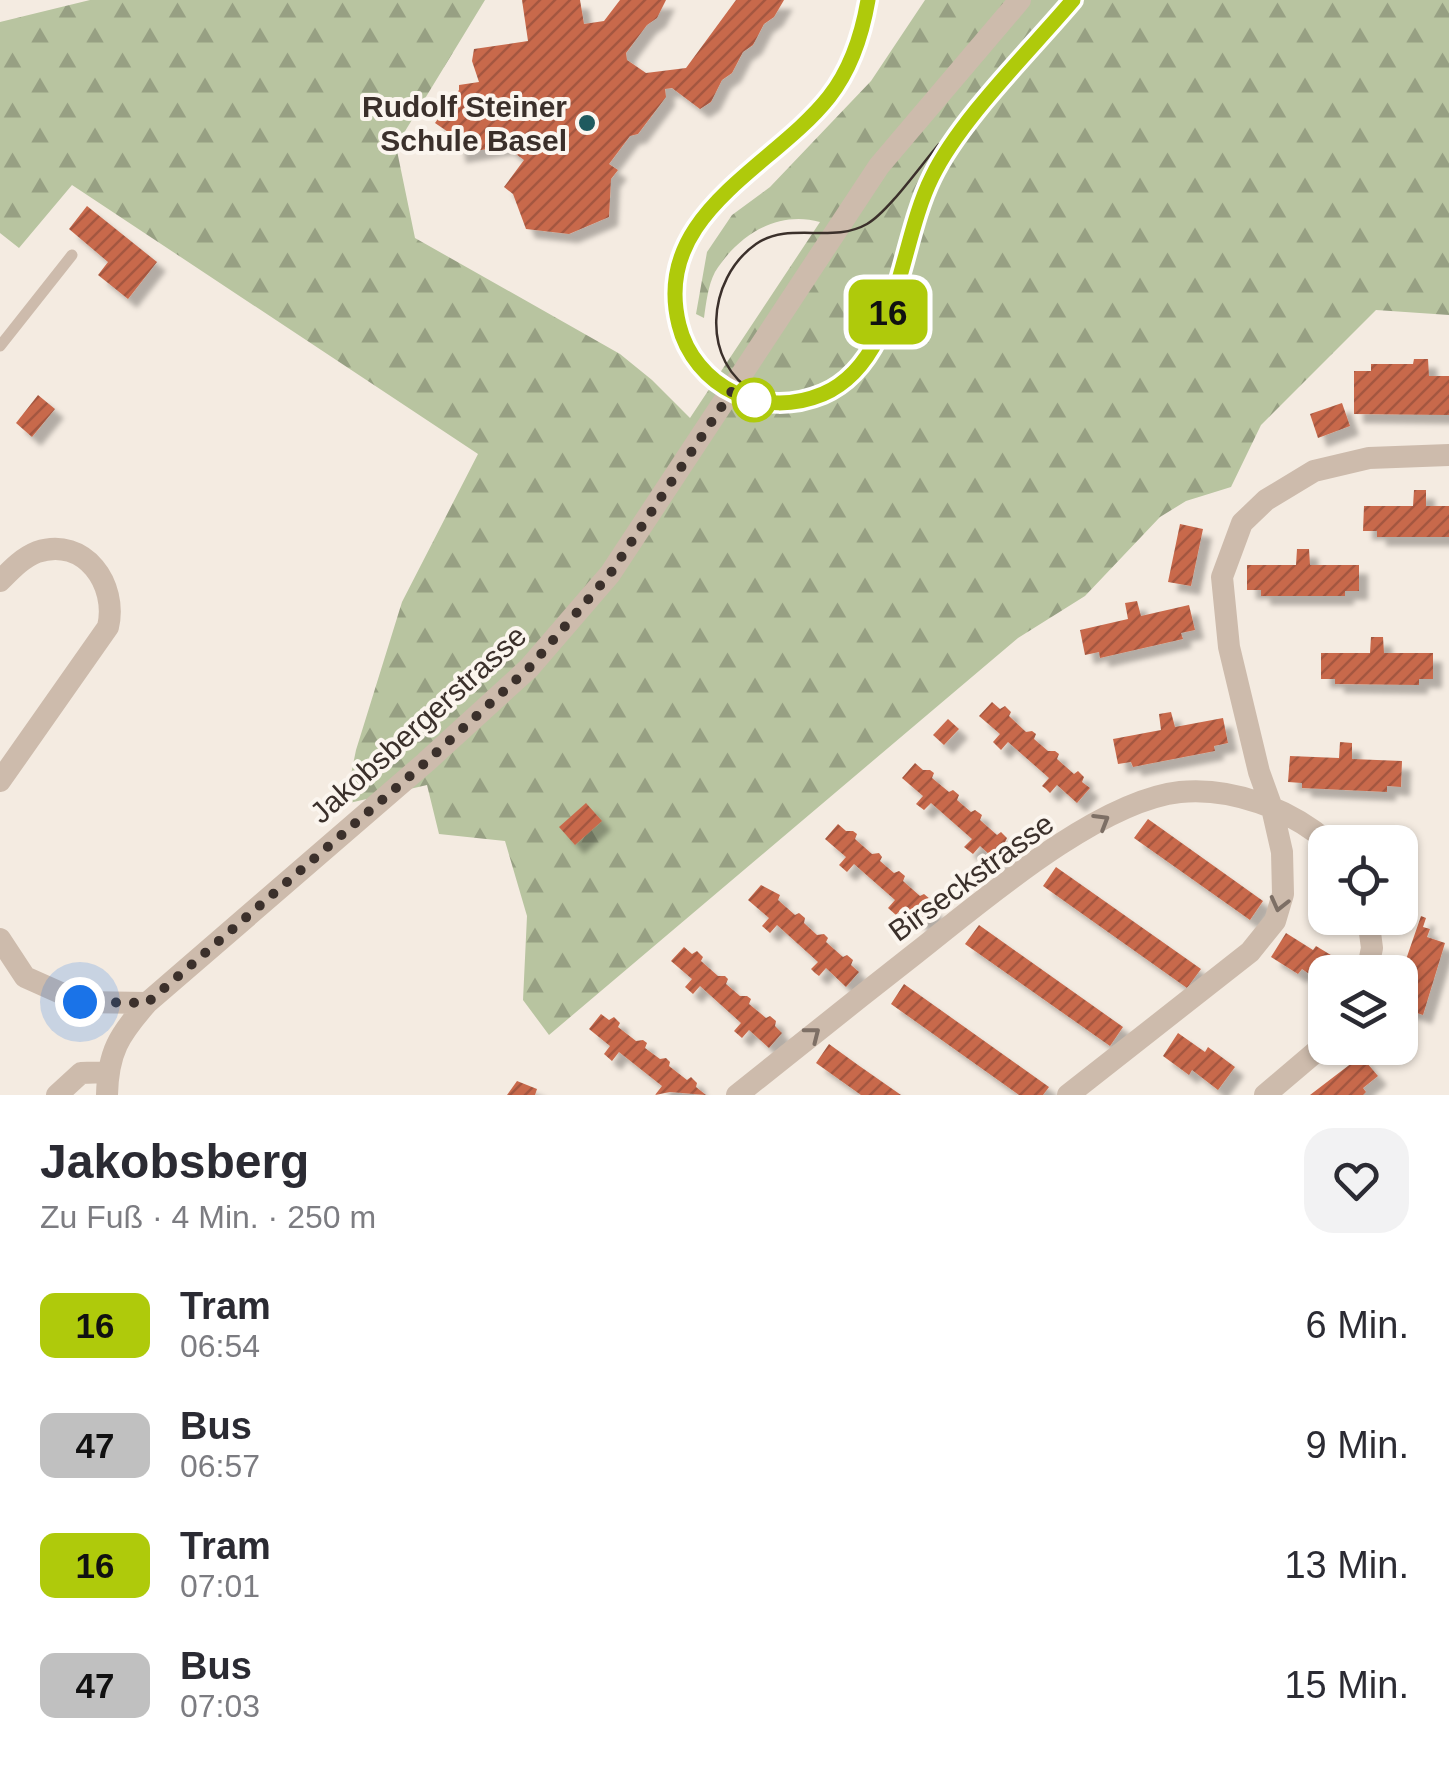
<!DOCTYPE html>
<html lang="de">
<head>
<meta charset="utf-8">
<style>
	:root { --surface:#fff; --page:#f2f2f3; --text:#2b2b33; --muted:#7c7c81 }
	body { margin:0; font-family:Helvetica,sans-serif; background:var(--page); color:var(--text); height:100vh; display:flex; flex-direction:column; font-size:38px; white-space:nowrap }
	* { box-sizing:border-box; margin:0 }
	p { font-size:32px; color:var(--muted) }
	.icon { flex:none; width:55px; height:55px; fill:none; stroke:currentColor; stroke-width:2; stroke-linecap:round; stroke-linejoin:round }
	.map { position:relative; height:1095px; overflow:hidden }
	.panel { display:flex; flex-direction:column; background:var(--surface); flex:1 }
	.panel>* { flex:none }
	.badge { padding:0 20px; border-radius:15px; font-size:35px; line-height:65px }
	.controls { position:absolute; left:1308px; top:825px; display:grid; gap:20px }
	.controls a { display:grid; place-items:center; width:110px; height:110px; border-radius:20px; background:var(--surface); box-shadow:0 2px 8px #0004; font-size:50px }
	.you { position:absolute; width:50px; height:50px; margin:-25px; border:8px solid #fff; border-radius:50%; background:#1a73e8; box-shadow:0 0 0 15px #1a73e833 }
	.map>.badge { position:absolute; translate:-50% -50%; box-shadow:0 0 0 5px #fff }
	.round { display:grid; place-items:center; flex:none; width:105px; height:105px; border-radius:30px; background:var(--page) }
	.headline { display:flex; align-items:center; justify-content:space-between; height:170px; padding:0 40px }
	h1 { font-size:48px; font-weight:700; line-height:75px }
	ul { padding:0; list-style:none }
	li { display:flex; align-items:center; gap:30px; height:120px; padding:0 40px }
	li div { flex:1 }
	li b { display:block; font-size:38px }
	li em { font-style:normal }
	li .badge { min-width:110px; font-weight:700; text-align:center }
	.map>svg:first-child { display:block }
	.forest { fill:url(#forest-firs) }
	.building { fill:url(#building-hatch); filter:url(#shadow) }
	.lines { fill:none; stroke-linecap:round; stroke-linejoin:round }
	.service { stroke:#cdbbac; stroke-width:11 }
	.minor { stroke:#cdbbac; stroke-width:22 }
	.tram { stroke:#3b302b; stroke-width:2.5 }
	.oneway { stroke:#7d6f65 }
	.line-casing { stroke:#fff; stroke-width:22 }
	.line { stroke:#afca0b; stroke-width:15 }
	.walk { stroke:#3b302b; stroke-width:10; stroke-dasharray:0 18 }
	.poi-dot { fill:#1f5a5e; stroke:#fbf5ee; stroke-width:4 }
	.stop-dot { fill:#fff; stroke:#afca0b; stroke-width:5 }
	.labels { text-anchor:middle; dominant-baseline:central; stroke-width:8; stroke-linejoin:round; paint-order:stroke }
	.poi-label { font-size:30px; font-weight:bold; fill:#3b302b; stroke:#fbf5ee; text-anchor:end }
	.street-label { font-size:30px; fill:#3b302b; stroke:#fbf5ee }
</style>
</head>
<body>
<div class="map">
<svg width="1449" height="1095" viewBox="0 0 1449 1095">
	<defs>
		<pattern id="forest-firs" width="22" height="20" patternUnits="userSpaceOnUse" patternTransform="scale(2.5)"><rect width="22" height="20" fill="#b8c4a0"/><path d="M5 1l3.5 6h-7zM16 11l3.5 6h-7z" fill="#97a083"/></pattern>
		<pattern id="building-hatch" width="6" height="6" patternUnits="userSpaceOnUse" patternTransform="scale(2.5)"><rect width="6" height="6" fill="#c8694b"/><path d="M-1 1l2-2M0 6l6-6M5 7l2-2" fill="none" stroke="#a4573f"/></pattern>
		<filter id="shadow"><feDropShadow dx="9" dy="9" stdDeviation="2.5" flood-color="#0004"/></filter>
	</defs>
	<rect width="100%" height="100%" fill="#f4ebe1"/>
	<!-- forest -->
	<path class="forest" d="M90,0H485L396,146L415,238L620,354L652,380L690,418L820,222C778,210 738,235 715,272C708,285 706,304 704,318L696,314L707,252L732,215L770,187L871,81L925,0H1449V315L1376,310L1261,425L1231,487L1186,501L1160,517L1085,596L1018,638L549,1035L523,1000L527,916L505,841L439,834L427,785L345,804L356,750L402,602L478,454L72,185L19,248L0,233V22Z"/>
	<!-- building -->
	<path class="building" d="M522,0H580L584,24L604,21L620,0H666L657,18L647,25L626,53L627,60L646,73L686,68L736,0H784L774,17L764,24L753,45L743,52L732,73L722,80L711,102L700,109L672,88L665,89L666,97L638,134L630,136L609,164L618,170L611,179L609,217L569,234L526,229L513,194L504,187L524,160L505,146L457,154L454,136L435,123L459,90V85L479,82L472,61L474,49L528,41Z
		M87,206L157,262L128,299L98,275L108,262L69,229Z
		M1414,359H1428L1429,376H1449V415L1354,414V371H1371V364H1413Z
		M38,395L55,409L32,437L16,423Z
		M1342,403L1350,426L1318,438L1310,414Z
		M1414,490H1426V506H1449V537H1377V531H1363L1364,506H1413Z
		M1180,524L1203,529L1191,586L1168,582Z
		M1297,549H1309L1310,565H1359V591H1345V596H1261V590H1247V565H1296Z
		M1137,601L1141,616L1189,605L1195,630L1181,633L1183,639L1100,658L1099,652L1085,655L1080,630L1128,619L1125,603Z
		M1371,637H1383L1384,653H1433V679H1419V685L1335,684V679H1321V653H1370Z
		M992,702L1000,709L1005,706L1011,712L1009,716L1026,732L1032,731L1036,734L1034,739L1048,751H1055L1059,754L1057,759L1074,774L1078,771L1084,777L1082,782L1090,788L1077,803L1057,785L1050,793L1046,789L1042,786L1049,778L1008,742L1001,750L993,742L1000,734L979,716Z
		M1171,712L1175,727L1223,718L1228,743L1214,746L1215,751L1148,764L1133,767L1131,762L1118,764L1113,739L1161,730L1159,714Z
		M948,719L959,729L944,745L933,735Z
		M1340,742L1352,743V759L1402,761L1401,787L1387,786V792L1302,788V783L1288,782L1290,756L1339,758Z
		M915,763L923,770H930L934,773L932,778L949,792L953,790L959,795L957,800L971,812L975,810L982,815L980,820L997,835L1001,832L1007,838L1005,842L1013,850L1000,864L980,846L973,854L964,847L972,839L931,803L924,810L916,804L923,796L902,778Z
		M586,803L602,821L575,845L559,827Z
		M1148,819L1263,901L1250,920L1134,838Z
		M838,824L846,831H853L857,834L855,839L872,854L879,853L882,857L880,861L894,873L899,871L905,876L903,881L920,896L924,894L930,899L928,904L936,911L923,926L903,907L896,915L888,908L895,900L854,864L847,872L839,865L846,857L825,839Z
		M1056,867L1201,969L1187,988L1043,886Z
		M761,885L780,895L778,900L795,915L799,913L805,918L804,923L817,935L824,934L828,938L826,942L843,957L847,955L853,960L851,965L859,972L846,987L826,968L819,976L815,973L811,969L818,962L777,925L770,933L762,926L769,918L748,900Z
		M1421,916L1426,918L1423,927L1430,929L1427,937L1445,943L1423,1015L1405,1009L1400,1022V977Z
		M979,925L1123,1027L1110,1046L965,944Z
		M1286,933L1313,950L1316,946L1344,963L1338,972H1325V985L1302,969L1298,974L1271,957Z
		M684,947L692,954L697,951L703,957L701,961L718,976H725L728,979L726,984L740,996H747L751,999L749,1004L766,1018L770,1016L776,1021L775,1026L782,1033L769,1048L749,1030L742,1038L734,1031L741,1023L700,986L693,994L685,987L692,979L671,961Z
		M904,984L1049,1087L1043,1095H1019L891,1004Z
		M601,1014L609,1020L614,1017L620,1023L618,1027L636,1041L643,1040L647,1043L645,1048L660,1059L666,1058L670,1062L669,1066L687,1080L691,1077L697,1083L696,1087L706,1095L670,1092L655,1095L662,1086L619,1052L612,1061L604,1054L610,1046L589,1029Z
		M1178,1033L1205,1052L1208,1047L1235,1067L1218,1090L1192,1070L1189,1075L1163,1056Z
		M829,1044L858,1065L901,1095H861L816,1063Z
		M1361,1056L1378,1076L1363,1088L1366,1092L1363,1095H1310Z
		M517,1081L537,1089L535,1095H507Z"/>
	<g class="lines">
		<!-- service -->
		<path class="service" d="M0,346L72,255"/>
		<!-- minor -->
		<path class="minor" d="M0,581C11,570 22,558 37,552C85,536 118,585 108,627L0,781
			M0,939L25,977L81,1002L147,1003
			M1367,972L1372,948L1368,918
			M57,1095L81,1073L108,1072
			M107,1095C108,1052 119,1035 147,1003L426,762L529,668L610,574L879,166L1020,0
			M737,1095C796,1048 856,1000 916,953C981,902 1097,801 1180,792C1233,787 1289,809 1328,842
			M1068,1095L1250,952L1275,921L1283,894L1282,852L1272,808L1259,772L1229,647L1222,577L1242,523L1266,500L1314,471L1369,458L1449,455
			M1265,1095L1325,1044"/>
		<!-- tram -->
		<path class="tram" d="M868,0C862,35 851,69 829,97C773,168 651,214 679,325C685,351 704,376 728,389C753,403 781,407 808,399C903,371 895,244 935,171C966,114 1031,51 1073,0
			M756,393C700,363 706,279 756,244C790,221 832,244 867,224C888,212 921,165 939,144"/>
	</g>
	<!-- one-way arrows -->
	<defs><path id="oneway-chevron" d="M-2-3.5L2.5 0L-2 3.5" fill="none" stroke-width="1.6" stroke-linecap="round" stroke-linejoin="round" transform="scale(2.5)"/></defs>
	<g class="oneway">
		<use href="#oneway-chevron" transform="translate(1102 821) rotate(-31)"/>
		<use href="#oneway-chevron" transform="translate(1279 904) rotate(104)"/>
		<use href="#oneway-chevron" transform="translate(813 1034) rotate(-38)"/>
	</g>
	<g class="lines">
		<defs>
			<path id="line" d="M868,0C862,35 851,69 829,97C773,168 651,214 679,325C686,354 707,380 735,393C763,406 794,406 823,394C899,361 898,245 932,177C960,119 1030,51 1073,0"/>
		</defs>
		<!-- line casing -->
		<use href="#line" class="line-casing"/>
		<!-- line -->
		<use href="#line" class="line"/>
		<!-- walk -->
		<path class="walk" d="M80,1002L147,1003L426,762L529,668L610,574L732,391L754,400"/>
	</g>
	<!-- markers -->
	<circle class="poi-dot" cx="587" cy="123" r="10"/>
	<circle class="stop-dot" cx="754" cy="400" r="20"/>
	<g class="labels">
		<!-- poi labels -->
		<g class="poi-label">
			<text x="567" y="106">Rudolf Steiner<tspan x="567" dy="34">Schule Basel</tspan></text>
		</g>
		<!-- street labels -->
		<g class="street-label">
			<text transform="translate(418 724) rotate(-42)">Jakobsbergerstrasse</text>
			<text transform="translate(971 877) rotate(-36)">Birseckstrasse</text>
		</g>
	</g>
</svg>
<div class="controls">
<a><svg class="icon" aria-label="locate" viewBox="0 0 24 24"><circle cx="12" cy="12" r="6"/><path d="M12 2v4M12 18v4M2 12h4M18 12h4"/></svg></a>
<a><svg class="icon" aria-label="layers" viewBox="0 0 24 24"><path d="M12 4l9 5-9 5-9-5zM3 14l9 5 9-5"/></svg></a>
</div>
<div class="you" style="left:80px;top:1002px"></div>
<b class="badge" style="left:888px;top:312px;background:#afca0b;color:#111">16</b>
</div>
<section class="panel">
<div class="headline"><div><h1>Jakobsberg</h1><p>Zu Fuß · 4 Min. · 250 m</p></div><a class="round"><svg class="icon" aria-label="heart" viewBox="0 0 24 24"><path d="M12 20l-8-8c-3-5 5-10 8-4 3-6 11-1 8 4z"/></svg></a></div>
<ul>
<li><span class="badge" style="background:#afca0b;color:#111">16</span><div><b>Tram</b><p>06:54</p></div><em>6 Min.</em></li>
<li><span class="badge" style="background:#c0c0c0;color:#111">47</span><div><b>Bus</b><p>06:57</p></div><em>9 Min.</em></li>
<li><span class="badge" style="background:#afca0b;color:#111">16</span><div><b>Tram</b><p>07:01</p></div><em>13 Min.</em></li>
<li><span class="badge" style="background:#c0c0c0;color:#111">47</span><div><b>Bus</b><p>07:03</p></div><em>15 Min.</em></li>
</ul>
</section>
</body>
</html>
